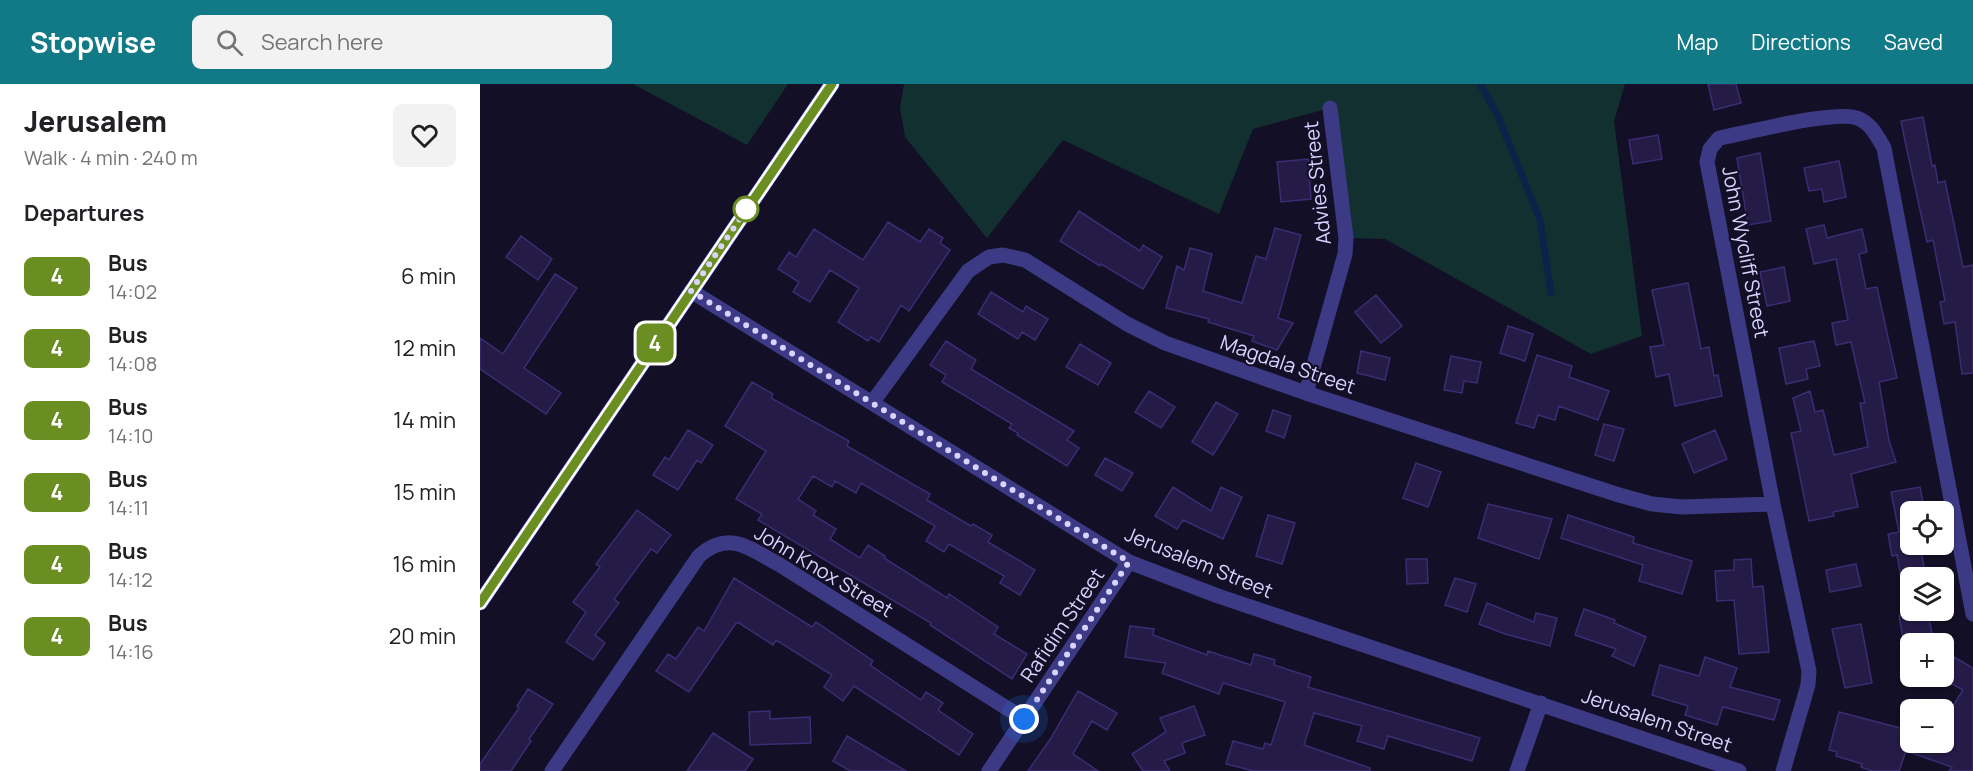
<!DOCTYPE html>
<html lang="en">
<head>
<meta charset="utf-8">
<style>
	:root { --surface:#fff; --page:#f2f2f2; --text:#202124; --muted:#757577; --accent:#127987 }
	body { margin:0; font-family:Manrope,sans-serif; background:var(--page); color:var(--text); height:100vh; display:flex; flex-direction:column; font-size:22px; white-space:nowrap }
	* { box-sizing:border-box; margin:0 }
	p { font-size:20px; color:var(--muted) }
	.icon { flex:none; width:33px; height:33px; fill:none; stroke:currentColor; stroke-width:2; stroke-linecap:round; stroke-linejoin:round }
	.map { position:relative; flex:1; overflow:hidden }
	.side { display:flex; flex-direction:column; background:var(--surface); width:480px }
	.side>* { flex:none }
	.badge { padding:0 12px; border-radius:9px; font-size:21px; line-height:39px }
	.controls { position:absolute; left:1420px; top:417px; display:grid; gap:12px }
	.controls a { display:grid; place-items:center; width:54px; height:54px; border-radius:9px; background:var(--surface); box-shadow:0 2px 4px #0004; font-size:30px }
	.you { position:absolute; width:30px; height:30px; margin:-15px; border:4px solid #fff; border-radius:50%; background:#1a73e8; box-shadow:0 0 0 9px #1a73e833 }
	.map>.badge { position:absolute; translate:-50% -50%; box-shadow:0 0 0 3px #fff }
	h2 { padding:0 24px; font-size:22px; line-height:54px }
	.round { display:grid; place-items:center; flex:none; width:63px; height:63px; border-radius:9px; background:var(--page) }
	.headline { display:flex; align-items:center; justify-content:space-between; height:102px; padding:0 24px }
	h1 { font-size:28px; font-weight:800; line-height:45px }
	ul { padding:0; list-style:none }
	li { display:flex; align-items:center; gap:18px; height:72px; padding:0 24px }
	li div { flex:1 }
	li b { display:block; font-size:22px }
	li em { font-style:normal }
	li .badge { min-width:66px; font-weight:700; text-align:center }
	header { display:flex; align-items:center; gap:36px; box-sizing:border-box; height:84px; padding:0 30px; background:var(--accent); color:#fff }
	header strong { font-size:28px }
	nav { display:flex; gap:33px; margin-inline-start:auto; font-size:21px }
	.search { width:420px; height:54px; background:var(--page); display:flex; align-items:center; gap:15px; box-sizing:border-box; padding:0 21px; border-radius:9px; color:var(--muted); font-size:22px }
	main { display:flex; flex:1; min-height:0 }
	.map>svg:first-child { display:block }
	.green { fill:#12302f }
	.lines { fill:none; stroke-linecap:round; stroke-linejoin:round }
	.stream { stroke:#0c2248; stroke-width:7 }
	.building { fill:#241b47; stroke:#3b2d73; stroke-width:1.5 }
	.minor { stroke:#3d3a85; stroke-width:15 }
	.secondary { stroke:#6f6bff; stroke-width:15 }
	.line-casing { stroke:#fff; stroke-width:14 }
	.line { stroke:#6b8e23; stroke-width:9 }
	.walk { stroke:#d9d4ff; stroke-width:6; stroke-dasharray:0 10.8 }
	.stop-dot { fill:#fff; stroke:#6b8e23; stroke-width:3 }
	.labels { text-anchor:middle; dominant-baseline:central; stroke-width:4.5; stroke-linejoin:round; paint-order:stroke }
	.street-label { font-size:20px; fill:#d9d4ff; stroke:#130f26 }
</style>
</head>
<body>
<header>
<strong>Stopwise</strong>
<div class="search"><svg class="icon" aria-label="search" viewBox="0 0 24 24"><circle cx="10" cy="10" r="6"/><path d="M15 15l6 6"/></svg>Search here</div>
<nav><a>Map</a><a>Directions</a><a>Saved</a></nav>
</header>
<main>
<section class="side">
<div class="headline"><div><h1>Jerusalem</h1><p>Walk · 4 min · 240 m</p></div><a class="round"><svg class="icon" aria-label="heart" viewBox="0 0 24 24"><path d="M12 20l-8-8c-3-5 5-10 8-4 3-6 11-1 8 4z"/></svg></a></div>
<h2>Departures</h2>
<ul>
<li><span class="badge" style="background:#6b8e23;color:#fff">4</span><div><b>Bus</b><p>14:02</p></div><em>6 min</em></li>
<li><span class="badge" style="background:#6b8e23;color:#fff">4</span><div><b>Bus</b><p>14:08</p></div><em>12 min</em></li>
<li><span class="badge" style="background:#6b8e23;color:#fff">4</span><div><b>Bus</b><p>14:10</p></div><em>14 min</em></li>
<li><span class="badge" style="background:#6b8e23;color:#fff">4</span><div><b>Bus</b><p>14:11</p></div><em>15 min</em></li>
<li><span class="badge" style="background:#6b8e23;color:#fff">4</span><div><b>Bus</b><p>14:12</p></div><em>16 min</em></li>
<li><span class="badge" style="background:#6b8e23;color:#fff">4</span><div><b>Bus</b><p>14:16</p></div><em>20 min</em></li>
</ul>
</section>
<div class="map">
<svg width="1493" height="687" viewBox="0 0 1493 687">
	<rect width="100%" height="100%" fill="#130f26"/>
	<!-- green -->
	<path class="green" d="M153,0H308L267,61Z
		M424,0H1145L1134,37L1162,252L1111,270L905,155L866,154L850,24L773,45L739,130L583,56L507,154L425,53L420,24Z"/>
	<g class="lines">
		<!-- stream -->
		<path class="stream" d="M1000,0L1018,32L1060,136L1071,209"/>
	</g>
	<!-- building -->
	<path class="building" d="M1228,0H1256L1261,19L1234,26Z
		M1443,33L1452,82L1455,81L1458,99L1465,97L1483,183L1493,181V289L1482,290L1475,238L1464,240L1460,218L1465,217L1453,156L1447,158L1425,57L1421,37Z
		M1178,51L1182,75L1153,80L1149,56Z
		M1280,69L1291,137L1268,141L1257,74Z
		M828,75L831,115L801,118L797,78Z
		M1359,77L1366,113L1344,118L1342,105L1329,107L1324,84Z
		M599,127L660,167L663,161L682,173L663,205L621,180L620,182L580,157Z
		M408,138L440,158L449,145L463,154L460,159L470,166L429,227L421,221L399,258L391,253L388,257L358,238L379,204L350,186L330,218L313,208L319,198L298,185L309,168L316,173L334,145L383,176Z
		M1344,141L1347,154L1382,145L1387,168L1379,170L1386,205L1397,203L1417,294L1399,298L1409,357L1416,378L1371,390L1378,423L1353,428L1354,432L1329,437L1311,349L1321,347L1313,314L1330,307L1335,328L1343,326L1354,371L1388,363L1380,319H1385L1371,258L1356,261L1352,239L1368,236L1356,175L1334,180L1326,145Z
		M795,144L821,151L798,234L813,239L797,266L772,257L774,252L728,238L729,235L686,224L697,182L704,186L710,164L732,170L723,207L762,219L776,172L786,175Z
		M41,152L72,175L58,196L26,173Z
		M1304,183L1310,217L1287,222L1280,188Z
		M75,190L97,204L44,284L81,309L66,330L0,285V254L23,270Z
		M1208,199L1221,265L1229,263L1234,292L1238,291L1242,312L1195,322L1189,290L1176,293L1170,263L1184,261L1172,206Z
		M511,208L543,228L546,222L568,235L555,256L542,248L538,255L498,230Z
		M896,211L922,242L901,259L875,228Z
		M1028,242L1053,250L1045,277L1020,269Z
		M466,257L496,276L491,285L594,347L587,356L599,364L587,382L537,351L538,349L529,344L532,340L462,298L466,291L450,281Z
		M1334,257L1340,282L1326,285L1328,295L1306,300L1299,264Z
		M600,260L631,279L618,301L586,283Z
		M881,267L910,274L905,296L877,289Z
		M1057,271L1092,282L1089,293L1129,307L1118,336L1079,322L1075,336L1058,331L1054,344L1036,339Z
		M971,272L1001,278L997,299L984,297L982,309L964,306Z
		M272,298L293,310L291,314L369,357L367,362L450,410L447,416L491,442L493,440L512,451L508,458L555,486L540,511L520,499L524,492L469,460L464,468L446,457L455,442L381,399L376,409L355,397L352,403L333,392L318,415L336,427L333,431L356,445L350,455L380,474L388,461L405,472L404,474L467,514L469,510L518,543L514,550L547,570L532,595L450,541L451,539L278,436L282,430L256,415L286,367L245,342Z
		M669,307L695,323L681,344L655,328Z
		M736,318L758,330L733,371L712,358Z
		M793,326L811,332L804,354L786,347Z
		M1124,340L1144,345L1134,377L1115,371Z
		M208,346L233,361L221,379L217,376L198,406L173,391L185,373L189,376Z
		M1235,346L1247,375L1214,389L1202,360Z
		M625,374L653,389L642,407L615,391Z
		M936,379L961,388L948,423L923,414Z
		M693,403L731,427L741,403L762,413L743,455L703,436L697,445L675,432Z
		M1440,403L1444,425L1431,428V460H1440L1446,494H1431V526H1447L1452,549L1423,554L1419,532L1428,530L1417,471L1412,472L1408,450L1419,448L1411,408Z
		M1008,420L1072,435L1059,475L998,454Z
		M157,426L191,451L177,469L171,465L134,515L139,519L115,551L125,559L113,576L86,558L106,528L93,518L120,483L116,480Z
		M788,431L815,439L802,480L776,472Z
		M1088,431L1154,453L1153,459L1212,477L1202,510L1159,497L1163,481L1081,454Z
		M926,475H947L948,499L927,500Z
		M1271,475L1273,503L1283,502L1289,568L1259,570L1254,516L1237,517L1235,487L1254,486V476Z
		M1376,480L1381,502L1350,508L1346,486Z
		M254,494L332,543L336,538L393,577L390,581L441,616L446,608L463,619L458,626L493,650L479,671L374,602L363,617L344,603L352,591L296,556L293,561L259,539H256L209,608L176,587L188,570L196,575L218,543L224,547Z
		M975,494L996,500L987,528L965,521Z
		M1007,519L1054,538L1056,529L1077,534L1070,562L1025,550L999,540Z
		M1104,525L1135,536L1134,539L1166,553L1154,582L1132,572L1136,565L1095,551Z
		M1381,540L1392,599L1365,604L1352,545Z
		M650,542L674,545L673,551L727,571L728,567L771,581L774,570L795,576L794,581L831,593L828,603L1000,654L992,677L908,652L904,665L877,657L882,642L834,629L824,661L890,684V687H774L746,680L753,657L783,665L785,659L791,661L805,618L743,599L739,610L682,589L686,579L645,573Z
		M1225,573L1257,584L1250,603L1300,616L1294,636L1243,623L1237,641L1205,631L1208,622L1172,611L1180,581L1219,592Z
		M1474,573L1493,584V687H1469L1472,683L1426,667L1419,687H1392L1381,683L1382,680L1356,672L1357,668L1349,666L1359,628L1424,645L1422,618L1445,626H1431V658H1464V632L1466,633L1483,606L1462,594Z
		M48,605L73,620L49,655L51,657L31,687H0V680L39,624L37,622Z
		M598,607L637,629L627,646L612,637L593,670L618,687H548L571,654Z
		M714,622L725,651L702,659L705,669L684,677L690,687H663L652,670L686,648L680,634Z
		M290,627V635L330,633L331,659L270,661L269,628Z
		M233,649L273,675L265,687H207Z
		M367,652L426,687H370L353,677Z"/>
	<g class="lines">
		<!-- minor -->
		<path class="minor" d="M211,207L649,478L738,512L1259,687
			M826,309L865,170L866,154L850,24
			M392,319L488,187L509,173L523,171L545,176L647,240L685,259L826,309L1139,411L1172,420L1202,423L1293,420
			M72,687L219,472C249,445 270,465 300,481L544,635
			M509,687L649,478
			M1037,687L1061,619
			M1303,687L1328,601L1329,587L1293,420L1227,78L1230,65L1239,54C1266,49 1354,26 1377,34C1391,39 1397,52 1404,64L1493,530"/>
		<!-- secondary -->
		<path class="secondary" d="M0,519L352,0"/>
	</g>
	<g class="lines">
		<defs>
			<path id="line" d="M0,519L352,0"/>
		</defs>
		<!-- line casing -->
		<use href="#line" class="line-casing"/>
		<!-- line -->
		<use href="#line" class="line"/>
		<!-- walk -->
		<path class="walk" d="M266,125L272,117L211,207L649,478L544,635"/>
	</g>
	<!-- markers -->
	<circle class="stop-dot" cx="266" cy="125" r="12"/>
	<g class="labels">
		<!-- street labels -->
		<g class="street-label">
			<text transform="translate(837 99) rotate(-96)">Advies Street</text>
			<text transform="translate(1266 168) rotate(79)">John Wycliff Street</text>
			<text transform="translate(808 280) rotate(19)">Magdala Street</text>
			<text transform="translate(719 478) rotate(22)">Jerusalem Street</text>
			<text transform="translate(344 487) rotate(31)">John Knox Street</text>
			<text transform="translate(582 541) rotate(-56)">Rafidim Street</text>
			<text transform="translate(1177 636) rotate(19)">Jerusalem Street</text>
		</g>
	</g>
</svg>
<div class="controls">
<a><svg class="icon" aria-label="locate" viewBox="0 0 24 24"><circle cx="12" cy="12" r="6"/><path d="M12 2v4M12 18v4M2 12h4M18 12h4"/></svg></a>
<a><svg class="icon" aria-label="layers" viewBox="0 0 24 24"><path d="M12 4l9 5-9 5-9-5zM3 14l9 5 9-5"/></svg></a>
<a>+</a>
<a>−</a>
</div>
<div class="you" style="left:544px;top:635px"></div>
<b class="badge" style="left:175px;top:259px;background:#6b8e23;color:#fff">4</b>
</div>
</main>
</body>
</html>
